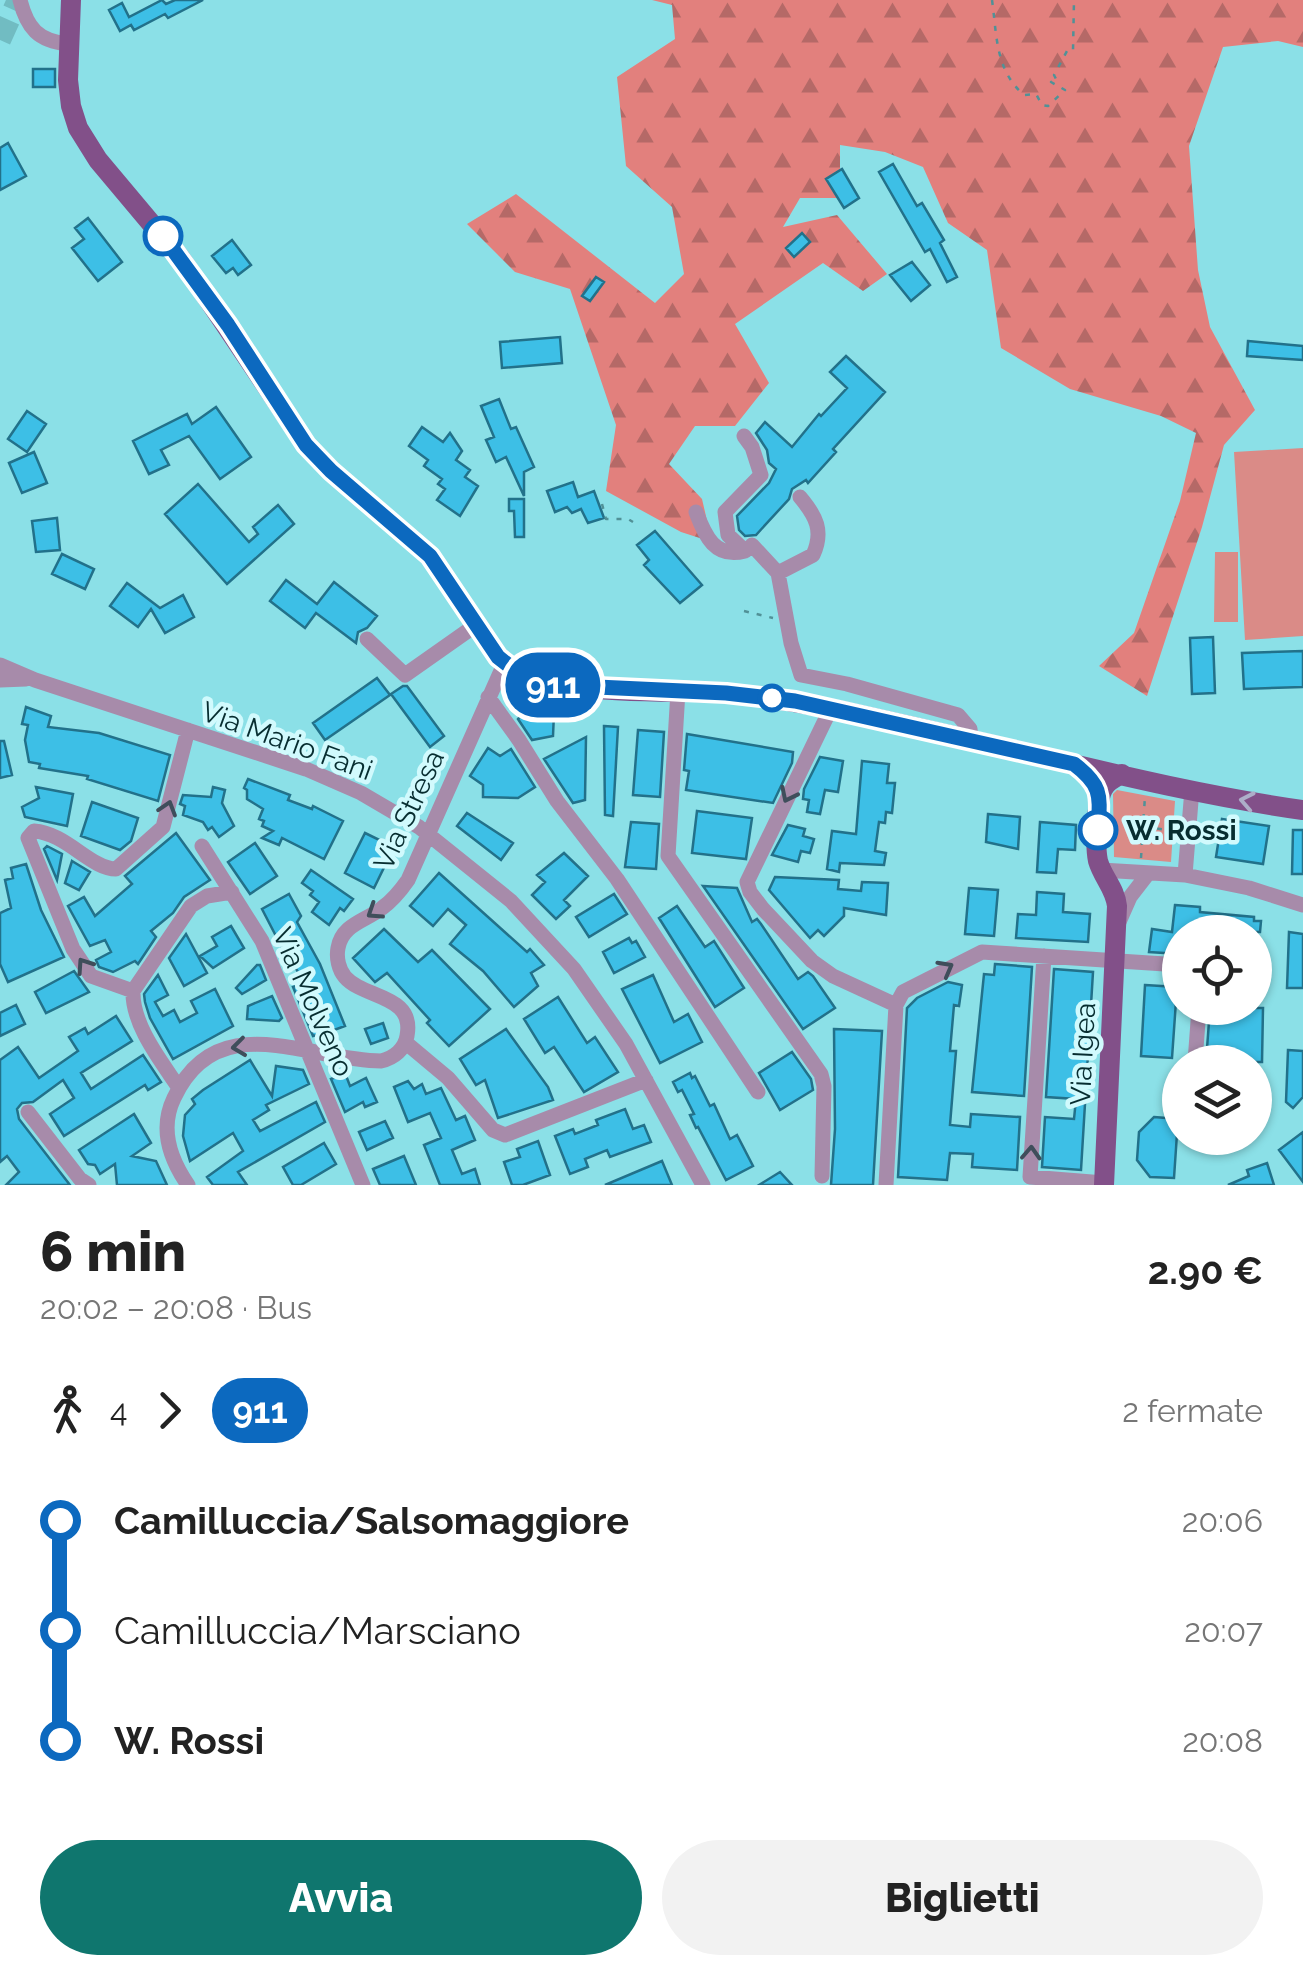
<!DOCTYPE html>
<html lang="it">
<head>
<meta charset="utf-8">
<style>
	:root { --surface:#fff; --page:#f2f2f2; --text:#222; --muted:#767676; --accent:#0f766e }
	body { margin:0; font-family:Raleway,sans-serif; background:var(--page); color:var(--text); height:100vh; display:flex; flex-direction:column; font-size:38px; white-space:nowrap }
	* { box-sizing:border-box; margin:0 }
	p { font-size:32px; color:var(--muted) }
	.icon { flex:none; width:55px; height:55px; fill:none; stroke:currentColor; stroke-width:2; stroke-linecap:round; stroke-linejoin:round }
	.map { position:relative; height:1185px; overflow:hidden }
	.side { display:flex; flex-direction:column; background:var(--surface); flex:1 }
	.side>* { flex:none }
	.badge { padding:0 20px; border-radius:32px; font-size:35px; line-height:65px }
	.buttons { position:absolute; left:1162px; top:915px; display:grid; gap:20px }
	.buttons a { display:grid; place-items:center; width:110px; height:110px; border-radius:50%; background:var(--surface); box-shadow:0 2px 8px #0004; font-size:50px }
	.map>.badge { position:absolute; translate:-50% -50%; box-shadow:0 0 0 5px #fff }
	.legs { display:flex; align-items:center; gap:15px; height:110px; padding:0 40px; font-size:32px }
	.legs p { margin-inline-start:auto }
	.head { display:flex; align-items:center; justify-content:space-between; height:170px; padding:0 40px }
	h1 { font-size:55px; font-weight:800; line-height:75px }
	.primary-button { display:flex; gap:20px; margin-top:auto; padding:20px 40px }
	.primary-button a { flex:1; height:115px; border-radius:60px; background:var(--accent); color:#fff; font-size:40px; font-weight:800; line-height:115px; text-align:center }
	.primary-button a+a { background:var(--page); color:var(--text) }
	ul { padding:0 40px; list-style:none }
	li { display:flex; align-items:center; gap:35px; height:110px; font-size:38px }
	li i { display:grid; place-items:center; width:15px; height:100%; margin:0 12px; background:currentColor }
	li i::after { content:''; width:25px; height:25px; margin:-12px; border:8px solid; border-radius:50%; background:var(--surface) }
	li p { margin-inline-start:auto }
	li:first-child i { background:linear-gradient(#0000 50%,currentColor 0) }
	li:last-child i { background:linear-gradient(currentColor 50%,#0000 0) }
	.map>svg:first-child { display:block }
	.forest { fill:url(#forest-firs) }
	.green { fill:#da8b87 }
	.building { fill:#3dbfe6; stroke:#22718a; stroke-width:2.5 }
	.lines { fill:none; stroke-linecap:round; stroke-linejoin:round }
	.highway-tunnel { stroke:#71bcc2; stroke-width:22; stroke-dasharray:22 11; stroke-linecap:butt }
	.path { stroke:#519197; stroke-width:2.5; stroke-dasharray:5 8; stroke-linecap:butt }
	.minor { stroke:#a78baa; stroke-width:15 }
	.major { stroke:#825089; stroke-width:20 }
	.oneway { stroke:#3f4e5b }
	.oneway2 { stroke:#adaec9 }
	.line-1-casing { stroke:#fff; stroke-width:22 }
	.line-1 { stroke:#0c69bf; stroke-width:15 }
	.stop-1-dot { fill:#fff; stroke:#0c69bf; stroke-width:5 }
	.labels { text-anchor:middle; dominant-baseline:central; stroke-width:9; stroke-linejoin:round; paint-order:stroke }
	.street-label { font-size:28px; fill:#072d30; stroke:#d1fafd }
	.stop-label { font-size:28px; font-weight:bold; fill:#072d30; stroke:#d1fafd; text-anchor:start }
</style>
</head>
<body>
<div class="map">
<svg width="1303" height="1185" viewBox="0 0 1303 1185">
	<defs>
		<pattern id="forest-firs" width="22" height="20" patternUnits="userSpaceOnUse" patternTransform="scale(2.5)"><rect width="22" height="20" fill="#e2807d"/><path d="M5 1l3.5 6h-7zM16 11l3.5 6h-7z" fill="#b56967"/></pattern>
	</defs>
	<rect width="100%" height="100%" fill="#8be0e7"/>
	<!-- forest -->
	<path class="forest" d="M652,0H1303V47L1278,41L1223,47L1189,146L1198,270L1210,327L1255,410L1224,445L1202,527L1147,696L1099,666L1134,633L1180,501L1196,433L1161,416L1070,389L1001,348L987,250L948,223L923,167L885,152L840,145V198H800L783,227L837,215L887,274L863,291L823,263L735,324L769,383L735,426H695L669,464L702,499L712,542L681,532L606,491L616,425L570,289L515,272L467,224L516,194L655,303L684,274L672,207L626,166L617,77L675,39L672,5Z"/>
	<!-- green -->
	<path class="green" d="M1303,448V636L1245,640L1234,452Z
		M1215,552H1238V622H1214Z
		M1117,790L1175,801L1171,862L1114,857L1113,794Z"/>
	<!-- building -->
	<path class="building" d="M162,0L166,4L175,0H203L168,18L165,14L134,30L131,25L120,31L109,10L122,3L129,17Z
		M33,69H55V87H33Z
		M8,143L26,176L0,190V148Z
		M893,164L917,206L922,203L944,240L940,243L957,277L947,282L930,249L925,252L879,172Z
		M842,169L859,198L844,208L826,179Z
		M88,218L122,262L98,281L72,248L84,239L75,228Z
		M802,233L810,242L794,257L786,248Z
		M232,240L251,265L238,275L233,268L226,273L212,256Z
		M912,262L930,285L911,301L890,275Z
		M596,277L604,282L590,301L582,296Z
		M560,337L562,363L502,368L500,342Z
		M1248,341L1303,346V360L1247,356Z
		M846,356L885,392L833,449L836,452L808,483L806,480L792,489L789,499L756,535L745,536L739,530L737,516L769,483L776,469L769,463L767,450L756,433L765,422L792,447L819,414L821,416L847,388L830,372Z
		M499,399L511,429L516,427L534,467L524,472V496L506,457L496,462L486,440L494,437L481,406Z
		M216,407L251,457L220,479L189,436L161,450L169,465L149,474L133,441L187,414L192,424Z
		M27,411L46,424L27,452L8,439Z
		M422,427L443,442L450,433L462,451L456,460L470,470L465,477L478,486L460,516L437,500L445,489L438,484L442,479L424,466L428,460L409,446Z
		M34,452L47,483L22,493L9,463Z
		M573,482L578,497L594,491L604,518L588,523L581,509L572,513L567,507L555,512L547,491Z
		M198,484L249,542L258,534L253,527L278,505L294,524L227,584L165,514Z
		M509,499H524V537H515L514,511H509Z
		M57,518L60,550L36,552L32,521Z
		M655,531L702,585L680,603L644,565L649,560L637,545Z
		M62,554L94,569L85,589L52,574Z
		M286,580L317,604L334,582L377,616L367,628L358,632L356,643L316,613L305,628L270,601Z
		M127,583L160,608L183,595L194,617L165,633L151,609L138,627L110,606Z
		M1213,637L1215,693L1192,694L1190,638Z
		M1303,651V687L1244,689L1242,653Z
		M377,678L390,695L325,740L313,723Z
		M403,686H407L444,736L430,747L391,694Z
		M507,696L554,713L553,736L532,740L518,719L523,713Z
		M26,707L51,716L48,727L99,733L170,755L158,801L87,779L88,776L39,768L40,764L29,762L25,740L28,725L22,724Z
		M604,726L618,727L613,816L605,815Z
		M638,730L664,732L660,797L633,795Z
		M687,734L793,752L792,763L773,803L686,790L689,771L684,770Z
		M586,737L585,800L573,803L544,759Z
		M0,741H4L12,775L0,778Z
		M488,748L500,756L511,749L535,787L518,798L483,797V785L470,776Z
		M820,757L843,761L838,792L825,790L820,814L807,812L809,800L803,799L804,789Z
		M862,761L889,764L887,783H895L892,813L886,812L885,823L879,822L875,851L886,853L884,865L840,863L839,872L827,869L832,831L856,834Z
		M248,779L290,795L288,800L312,809L313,806L343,821L324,859L282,838L279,845L262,838L273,831L262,826L264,821L259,819L263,809L247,799V790L244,788Z
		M36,787L73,794L67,826L25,817L22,807L39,798Z
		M213,787L225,790L222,803L234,826L219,837L212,827L208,830L203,822L183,815L185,806L180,804L183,795L211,797Z
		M92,802L138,818L131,841L120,850L81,836Z
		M697,811L752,818L746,859L692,853Z
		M467,813L513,843L501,860L457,826Z
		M988,814L1020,817L1018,849L986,842Z
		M1222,819L1269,826L1263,864L1216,857Z
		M631,822L659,824L656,869L625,867Z
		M1040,822L1076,825L1075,850L1058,849L1056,873L1037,872Z
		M788,825L805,829L803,836L814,839L810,853L801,851L798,862L772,855Z
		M1293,830H1303V874H1292Z
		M176,833L210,880L184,897L173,913L151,931L156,937L138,964L135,961L113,972L99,967L96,960L111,952L105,940L90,946L68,906L84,897L95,916L132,884L125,876Z
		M365,833L394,847L374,888L345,873Z
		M255,843L277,876L250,894L228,862Z
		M47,846L62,854L57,880L44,849Z
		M564,853L588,876L564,900L570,906L556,919L532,895L545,882L537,875Z
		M72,861L90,872L79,890L65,883Z
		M26,864L41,910L64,957L8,982L0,964V913L11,908L5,880L13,878L11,868Z
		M311,870L353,899L344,911L340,908L329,925L312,912L319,902L310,895L313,891L302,883Z
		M439,873L527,952L530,949L544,965L531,973L538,986L514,1007L483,971L450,944L466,925L448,909L433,926L410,906Z
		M775,877L839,880L838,889L861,891L862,882L888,883L886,915L844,908V916L824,936L818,930L810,938L769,890Z
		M703,886L737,888L752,922L757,919L761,924L798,979L808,972L813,976L835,1008L803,1029Z
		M969,888L998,890L994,936L965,934Z
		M1037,892L1064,894L1063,912L1090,914L1088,942L1016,938L1018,914L1036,915Z
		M289,894L301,916L297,922L320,964L345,1026L326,1033L313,1036L293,987L304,983L294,965L292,967L262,909Z
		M614,894L627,914L589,937L576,917Z
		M1175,905L1200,907V912L1254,917V921H1261L1260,932H1219L1220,926L1199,922L1197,932H1180V954L1149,952L1152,929L1172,932Z
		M677,906L705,947L714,941L744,988L715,1007L659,918Z
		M231,926L244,948L213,968L200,956L217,946L212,937Z
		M384,929L418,962L432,950L490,1009L449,1046L427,1023L430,1020L387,973L375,982L353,958Z
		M1289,932L1303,934V988H1287Z
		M186,934L207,973L184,986L169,958Z
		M629,938L632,943L636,941L645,957L614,973L603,952Z
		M995,964L1032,967L1024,1096L972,1092L984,974L994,975Z
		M257,965H260L266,980L242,994L236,988Z
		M1255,966L1265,967L1263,996H1255Z
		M1054,969L1093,972L1081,1170L1042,1167L1045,1117L1074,1119L1076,1099L1046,1097Z
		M74,971L89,992L46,1013L35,992Z
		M158,975L168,995L155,1002L163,1016L174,1010L180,1022L197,1013L191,1001L215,989L233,1026L173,1059L150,1018L145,1002L144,994Z
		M653,975L674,1022L688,1014L702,1042L660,1063L622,989Z
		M948,982L962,985L959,1006L954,1005L950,1051H956L950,1125L970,1127L971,1114L1020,1117L1017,1170L972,1167L973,1154L950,1153L947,1180L898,1177L907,1008L917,998Z
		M1145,985L1177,987L1172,1058L1141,1056Z
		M272,996L282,1018L279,1021L247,1019L248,1006Z
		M558,997L587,1043L595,1037L618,1072L584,1092L554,1047L545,1053L524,1019Z
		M16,1005L25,1024L0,1036V1013Z
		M1210,1008H1263L1262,1062H1206Z
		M116,1016L132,1041L81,1073L91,1089L143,1055L161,1082L148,1090L145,1085L64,1136L50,1114L74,1098L63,1080L33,1102L22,1103L17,1109L19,1119L70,1185H6L19,1172L7,1156L0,1162V1060L18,1047L39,1078L78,1051L69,1037L85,1028L88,1034Z
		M383,1023L388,1038L371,1044L365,1029Z
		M506,1029L548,1087L553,1100L498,1118L485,1080L476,1085L460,1059Z
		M834,1029L882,1031L873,1185H831L835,1129Z
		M1288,1050L1303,1051V1097L1293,1108L1286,1102Z
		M792,1052L811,1079L813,1090L780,1110L759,1073Z
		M250,1060L272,1096L276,1066L303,1070L309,1084L266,1105L269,1110L253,1120L260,1131L316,1102L325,1122L238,1172L247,1185H213L207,1177L243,1151L233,1133L190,1161L183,1136L185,1115L195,1104L192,1099L203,1090Z
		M345,1073L350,1086L366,1078L377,1102L365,1107L363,1102L345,1112L331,1079Z
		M690,1073L692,1078L695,1076L710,1106L714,1104L730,1139L737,1135L753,1166L726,1180L698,1127L696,1128L690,1115L694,1114L682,1090L678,1092L673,1082Z
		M408,1081L414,1089L422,1084L426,1094L441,1088L456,1120L465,1116L475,1140L452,1150L462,1174L475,1169L480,1185H440L424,1145L441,1138L430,1113L408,1122L394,1087Z
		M625,1109L633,1129L644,1125L651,1142L610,1157L607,1150L585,1159L588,1167L570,1174L555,1136L573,1129L575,1134L598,1125L596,1120Z
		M134,1114L151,1143L132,1156L156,1161L167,1185H117L115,1164L100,1174L95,1165L88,1164L79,1150Z
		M1154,1117L1178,1119L1174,1178L1150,1177L1137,1160L1139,1132Z
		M385,1121L393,1138L367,1150L359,1132Z
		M1303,1132V1182L1279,1150Z
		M538,1141L550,1175L523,1185H512L504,1162L520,1157L517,1149Z
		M324,1143L336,1164L301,1185H293L283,1167Z
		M404,1156L416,1185H380L373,1169Z
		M662,1161L672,1185H605Z
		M1267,1163L1274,1185H1228L1249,1176L1247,1170Z
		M780,1172L792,1185H759Z"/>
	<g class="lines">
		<!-- highway-tunnel -->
		<path class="highway-tunnel" d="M0,40L18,0"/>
		<!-- path -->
		<path class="path" d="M992,0C997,35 995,70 1024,95L1036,94L1042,105L1048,106L1065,90L1051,82L1057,81L1054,75L1067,51H1073L1074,0
			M602,504L606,519H628L633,522
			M744,611L773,618
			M1144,827L1176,831
			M1141,858L1145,796"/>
		<!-- minor -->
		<path class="minor" d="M20,0C27,28 38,41 68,44
			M744,436L752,447L761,475L725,512L728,535L745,551
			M696,512C705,536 715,559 745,551
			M752,545L778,573L791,643L801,675L847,684L958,715L970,729L971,740
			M778,573L813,555C824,531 816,516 800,497
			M367,639L405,675L476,625
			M0,665L35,680L306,769L361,793L419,827L511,901L574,969L626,1044L703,1185
			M0,680L26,679
			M678,691L668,856L821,1074L824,1086L822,1176
			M488,697L519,740L557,801L617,879L758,1092
			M831,708L747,882L750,892L763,909L812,961L833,976L896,1005L903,992L982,952L1180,965
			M202,846L262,941L363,1185
			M1101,870L1185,875L1192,789
			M1185,875L1249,888L1303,905
			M1119,922L1130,897L1147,875
			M1044,956L1030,1177L1104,1183
			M133,991L191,906L207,896L232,892
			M405,1042L448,1078L493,1130L505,1135L646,1080
			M1195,1062L1199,1008
			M179,1088C161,1061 132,1025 133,991L91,976L73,949L28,838L34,831C66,833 91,869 116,869L163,827L188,730
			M28,1112L80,1179L89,1185
			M188,1185C170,1159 159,1129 174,1098C217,1006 306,1060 381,1061C394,1058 405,1049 407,1036C415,994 364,999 345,977C339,970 336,958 338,948C342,924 366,921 382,908C392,901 401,890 408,880L504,664
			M886,1185L896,1005"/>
		<!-- major -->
		<path class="major" d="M71,0L68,80L71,106L78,128L98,160L181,259L306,445L331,471L430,556L498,657C532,700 671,689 725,693C798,699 868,717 940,733C1060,760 1181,793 1303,810
			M1104,1185L1117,906C1115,888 1103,878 1098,861C1095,847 1096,802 1103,789C1107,781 1114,778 1122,774"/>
	</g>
	<!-- one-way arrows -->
	<defs><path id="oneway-chevron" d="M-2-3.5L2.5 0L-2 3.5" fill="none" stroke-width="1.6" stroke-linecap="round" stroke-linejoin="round" transform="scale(2.5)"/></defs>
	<g class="oneway">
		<use href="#oneway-chevron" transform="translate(788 795) rotate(116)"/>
		<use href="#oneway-chevron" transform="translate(168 808) rotate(-73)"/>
		<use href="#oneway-chevron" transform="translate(374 912) rotate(147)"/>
		<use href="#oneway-chevron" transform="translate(84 965) rotate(-124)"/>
		<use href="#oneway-chevron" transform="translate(946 968) rotate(-29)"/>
		<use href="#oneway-chevron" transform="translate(239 1047) rotate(173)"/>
		<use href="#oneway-chevron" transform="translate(1031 1153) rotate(-87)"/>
	</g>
	<use class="oneway2" href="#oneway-chevron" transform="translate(1247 801) rotate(-169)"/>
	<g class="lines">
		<defs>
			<path id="line-1" d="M163,236L228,325L306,445L331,471L430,556L498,657L517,672L554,685L726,693L795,701L1074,764C1103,786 1100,796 1098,830"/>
		</defs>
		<!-- line-1 casing -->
		<use href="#line-1" class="line-1-casing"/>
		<!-- line-1 -->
		<use href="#line-1" class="line-1"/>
	</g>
	<!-- markers -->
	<g class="stop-1-dot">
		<circle cx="163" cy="236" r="18"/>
		<circle cx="772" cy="698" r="12"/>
		<circle cx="1098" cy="830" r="18"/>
	</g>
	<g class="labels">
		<!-- street labels -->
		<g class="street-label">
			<text transform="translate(287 741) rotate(20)">Via Mario Fani</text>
			<text transform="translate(409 810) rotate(-65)">Via Stresa</text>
			<text transform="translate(313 1002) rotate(66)">Via Molveno</text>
			<text transform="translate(1083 1054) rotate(-87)">Via Igea</text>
		</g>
		<!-- stop labels -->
		<g class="stop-label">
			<text x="1126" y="830">W. Rossi</text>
		</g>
	</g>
</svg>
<div class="buttons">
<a><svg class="icon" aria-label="locate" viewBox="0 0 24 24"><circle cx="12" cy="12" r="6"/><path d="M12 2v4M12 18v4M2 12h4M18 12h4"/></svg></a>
<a><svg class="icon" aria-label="layers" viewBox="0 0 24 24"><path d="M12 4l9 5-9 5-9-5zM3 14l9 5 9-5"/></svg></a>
</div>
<b class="badge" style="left:553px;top:685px;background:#0c69bf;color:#fff">911</b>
</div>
<section class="side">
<div class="head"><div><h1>6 min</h1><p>20:02 – 20:08 · Bus</p></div><b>2.90 €</b></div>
<div class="legs"><svg class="icon" aria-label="walk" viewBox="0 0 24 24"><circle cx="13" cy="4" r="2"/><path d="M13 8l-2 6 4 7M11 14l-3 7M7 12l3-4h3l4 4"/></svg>4<svg class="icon" aria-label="forward" viewBox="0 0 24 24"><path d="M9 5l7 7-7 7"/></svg><b class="badge" style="background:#0c69bf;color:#fff">911</b><p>2 fermate</p></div>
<ul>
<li><i style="color:#0c69bf"></i><b>Camilluccia/Salsomaggiore</b><p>20:06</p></li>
<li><i style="color:#0c69bf"></i><span>Camilluccia/Marsciano</span><p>20:07</p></li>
<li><i style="color:#0c69bf"></i><b>W. Rossi</b><p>20:08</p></li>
</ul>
<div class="primary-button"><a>Avvia</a><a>Biglietti</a></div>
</section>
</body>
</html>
